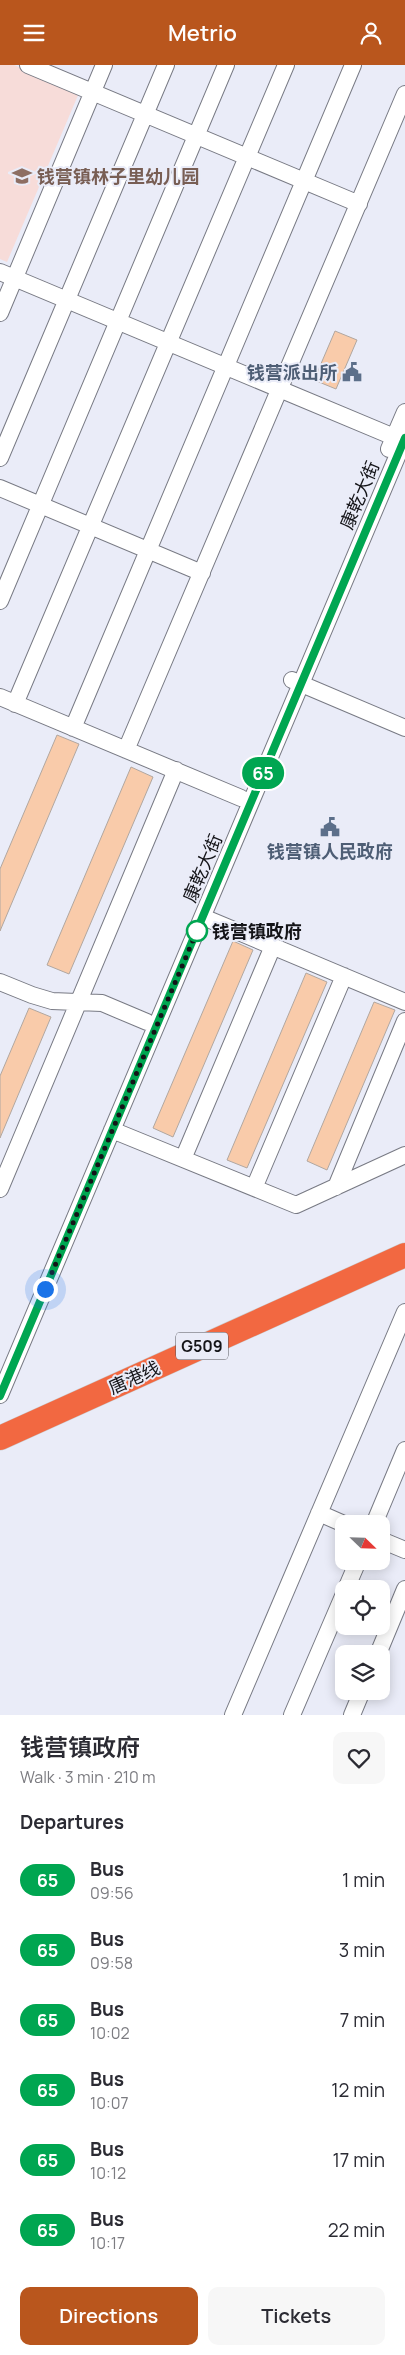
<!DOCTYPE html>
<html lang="en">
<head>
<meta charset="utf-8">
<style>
	:root { --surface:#fff; --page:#f7f7f7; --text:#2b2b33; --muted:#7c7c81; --accent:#b9561d }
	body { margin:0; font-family:Manrope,"Noto Sans SC",sans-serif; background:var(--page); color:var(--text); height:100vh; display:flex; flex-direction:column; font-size:19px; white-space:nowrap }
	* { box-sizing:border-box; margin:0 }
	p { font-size:16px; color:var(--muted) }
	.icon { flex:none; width:28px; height:28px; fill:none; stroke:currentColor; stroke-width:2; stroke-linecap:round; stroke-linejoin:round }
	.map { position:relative; height:1650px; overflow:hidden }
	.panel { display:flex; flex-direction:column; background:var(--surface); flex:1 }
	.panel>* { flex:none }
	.badge { padding:0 10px; border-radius:16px; font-size:18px; line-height:32px }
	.needle { width:32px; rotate:113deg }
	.fabs { position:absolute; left:335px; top:1450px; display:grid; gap:10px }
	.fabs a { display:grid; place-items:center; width:55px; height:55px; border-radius:10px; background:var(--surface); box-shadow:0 2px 12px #0003; font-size:25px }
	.you { position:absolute; width:25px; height:25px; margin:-12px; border:4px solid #fff; border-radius:50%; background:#1a73e8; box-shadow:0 0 0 8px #1a73e833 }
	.map>.badge { position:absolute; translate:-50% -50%; box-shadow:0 0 0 2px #fff }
	h2 { padding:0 20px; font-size:19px; line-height:45px }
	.round { display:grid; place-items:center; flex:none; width:52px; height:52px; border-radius:10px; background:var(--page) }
	.head { display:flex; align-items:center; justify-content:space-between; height:85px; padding:0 20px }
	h1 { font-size:24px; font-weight:600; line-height:38px }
	.button { display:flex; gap:10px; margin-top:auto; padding:10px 20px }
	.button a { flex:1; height:58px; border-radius:10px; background:var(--accent); color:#fff; font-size:20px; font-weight:600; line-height:58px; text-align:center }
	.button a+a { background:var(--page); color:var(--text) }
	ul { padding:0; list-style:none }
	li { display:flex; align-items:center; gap:15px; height:70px; padding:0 20px }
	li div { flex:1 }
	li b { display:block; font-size:19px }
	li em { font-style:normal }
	li .badge { min-width:55px; font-weight:700; text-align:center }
	header { display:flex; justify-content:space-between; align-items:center; height:65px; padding:0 20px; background:var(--accent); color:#fff; font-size:22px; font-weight:600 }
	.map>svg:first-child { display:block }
	.education { fill:#f7dcd9 }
	.building { fill:#f9cbaa; stroke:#b1a7a0 }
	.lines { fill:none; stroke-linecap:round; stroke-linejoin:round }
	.minor-casing { stroke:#787a84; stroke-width:18 }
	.highway-casing { stroke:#cbcbcc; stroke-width:25 }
	.minor { stroke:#fff; stroke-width:16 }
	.highway { stroke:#f26841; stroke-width:24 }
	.line-casing { stroke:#fff; stroke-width:11 }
	.line { stroke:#00a651; stroke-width:8 }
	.walk { stroke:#141418; stroke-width:5; stroke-dasharray:0 9 }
	.stop-dot { fill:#fff; stroke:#00a651; stroke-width:2.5 }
	.labels { text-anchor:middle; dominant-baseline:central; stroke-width:4; stroke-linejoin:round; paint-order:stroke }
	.shield { fill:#eaecf8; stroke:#54555b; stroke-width:1 }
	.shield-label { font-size:16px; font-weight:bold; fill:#141418 }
	.education-label { font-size:18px; font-weight:bold; fill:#785e54; stroke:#eaecf8; text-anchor:start }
	.service-label { font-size:18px; font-weight:bold; fill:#4e5e75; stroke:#eaecf8; text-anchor:end }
	.street-label { font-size:18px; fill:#141418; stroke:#eaecf8 }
	.stop-label { font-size:18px; font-weight:bold; fill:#141418; stroke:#eaecf8; text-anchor:start }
</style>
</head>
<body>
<header><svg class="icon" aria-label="menu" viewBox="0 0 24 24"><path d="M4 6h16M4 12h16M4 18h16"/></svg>Metrio<svg class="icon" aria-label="person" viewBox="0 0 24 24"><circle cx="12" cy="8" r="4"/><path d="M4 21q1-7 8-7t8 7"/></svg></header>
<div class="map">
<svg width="405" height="1650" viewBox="0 0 405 1650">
	<rect width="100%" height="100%" fill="#eaecf8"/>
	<!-- education -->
	<path class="education" d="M0,0H14L79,28L7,197L0,194Z"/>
	<!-- building -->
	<path class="building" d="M335,266L357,275L336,324L314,315Z
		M57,670L79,679L0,866V804Z
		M131,702L153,712L69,909L47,900Z
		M233,876L253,885L173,1072L153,1063Z
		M306,908L327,917L247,1103L227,1095Z
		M374,937L395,945L327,1105L307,1096Z
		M29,943L51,952L0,1073V1011Z"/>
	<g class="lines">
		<defs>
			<path id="minor" d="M28,0L359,139
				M0,207L394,372
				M0,248L104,0
				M389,384L405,347
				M0,393L166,0
				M0,423L202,508
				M0,536L226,0
				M292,615L405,663
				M0,632L241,733
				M15,639L286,0
				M73,663L353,0
				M126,685L405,29
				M203,852L405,937
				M0,917L32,930L52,936L102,938L147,957
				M112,1065L296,1140L405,1090
				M183,1094L273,881
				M336,1122L405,956
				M254,1123L344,911
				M0,1124L176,705
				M0,1330L405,373
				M319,1448L344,1459
				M374,1459L405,1385
				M381,1475L405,1485
				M346,1524L358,1496
				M378,1589L405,1524
				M233,1650L405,1247
				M292,1650L344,1529
				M352,1650L362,1626"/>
			<path id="highway" d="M0,1373L405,1190"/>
		</defs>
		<!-- minor casing -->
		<use href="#minor" class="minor-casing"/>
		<!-- highway casing -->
		<use href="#highway" class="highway-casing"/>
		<!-- minor -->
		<use href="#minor" class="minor"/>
		<!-- highway -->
		<use href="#highway" class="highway"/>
	</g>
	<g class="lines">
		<defs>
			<path id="line" d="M0,1331L405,373"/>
		</defs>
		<!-- line casing -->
		<use href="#line" class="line-casing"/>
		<!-- line -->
		<use href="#line" class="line"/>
		<!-- walk -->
		<path class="walk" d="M45,1224L197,866"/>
	</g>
	<!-- icons -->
	<defs>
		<symbol id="school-bare" viewBox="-9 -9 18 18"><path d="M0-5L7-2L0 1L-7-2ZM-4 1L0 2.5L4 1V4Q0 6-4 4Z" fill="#8d6e63" stroke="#eaecf8" stroke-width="2.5" paint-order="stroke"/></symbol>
		<symbol id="civic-bare" viewBox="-9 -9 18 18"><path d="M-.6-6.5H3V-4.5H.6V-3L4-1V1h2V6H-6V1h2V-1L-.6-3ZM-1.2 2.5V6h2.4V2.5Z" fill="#5c6f8a" stroke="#eaecf8" stroke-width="2.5" paint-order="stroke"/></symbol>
	</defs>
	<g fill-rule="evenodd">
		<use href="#school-bare" x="8" y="97" width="28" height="28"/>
		<use href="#civic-bare" x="338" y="293" width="28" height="28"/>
		<use href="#civic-bare" x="316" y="748" width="28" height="28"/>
	</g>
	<!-- markers -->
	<circle class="stop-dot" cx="197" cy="866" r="10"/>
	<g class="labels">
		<!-- shield labels -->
		<rect class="shield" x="176" y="1267.5" width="52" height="27" rx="4"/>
		<g class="shield-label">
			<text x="202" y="1281">G509</text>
		</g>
		<!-- education labels -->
		<g class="education-label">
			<text x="37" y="111">钱营镇林子里幼儿园</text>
		</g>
		<!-- service labels -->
		<g class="service-label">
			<text x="337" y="307">钱营派出所</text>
			<text x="330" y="786" text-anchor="middle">钱营镇人民政府</text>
		</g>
		<!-- street labels -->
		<g class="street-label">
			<text transform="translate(359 430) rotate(-67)">康乾大街</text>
			<text transform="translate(202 803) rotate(-67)">康乾大街</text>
			<text transform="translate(134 1312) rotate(-24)">唐港线</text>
		</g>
		<!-- stop labels -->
		<g class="stop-label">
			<text x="212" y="866">钱营镇政府</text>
		</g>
	</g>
</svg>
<div class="fabs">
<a><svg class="needle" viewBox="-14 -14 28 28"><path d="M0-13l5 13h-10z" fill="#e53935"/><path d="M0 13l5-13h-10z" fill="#7c7c81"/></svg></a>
<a><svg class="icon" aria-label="locate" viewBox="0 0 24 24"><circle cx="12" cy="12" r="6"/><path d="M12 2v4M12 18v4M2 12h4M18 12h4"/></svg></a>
<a><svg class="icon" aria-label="layers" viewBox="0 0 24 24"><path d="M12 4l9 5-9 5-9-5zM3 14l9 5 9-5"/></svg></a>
</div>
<div class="you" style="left:45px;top:1224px"></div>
<b class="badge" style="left:263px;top:708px;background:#00a651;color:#fff">65</b>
</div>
<section class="panel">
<div class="head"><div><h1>钱营镇政府</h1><p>Walk · 3 min · 210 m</p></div><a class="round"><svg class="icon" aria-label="heart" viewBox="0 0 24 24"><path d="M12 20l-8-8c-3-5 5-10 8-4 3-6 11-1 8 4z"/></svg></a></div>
<h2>Departures</h2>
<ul>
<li><span class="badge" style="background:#00a651;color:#fff">65</span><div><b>Bus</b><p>09:56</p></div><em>1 min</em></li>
<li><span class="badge" style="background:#00a651;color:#fff">65</span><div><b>Bus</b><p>09:58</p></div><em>3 min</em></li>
<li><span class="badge" style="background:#00a651;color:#fff">65</span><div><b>Bus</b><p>10:02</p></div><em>7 min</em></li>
<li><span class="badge" style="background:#00a651;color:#fff">65</span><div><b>Bus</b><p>10:07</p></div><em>12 min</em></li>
<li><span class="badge" style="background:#00a651;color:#fff">65</span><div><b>Bus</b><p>10:12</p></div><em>17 min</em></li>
<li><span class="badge" style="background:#00a651;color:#fff">65</span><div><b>Bus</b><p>10:17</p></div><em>22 min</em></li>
</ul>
<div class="button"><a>Directions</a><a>Tickets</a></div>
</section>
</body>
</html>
